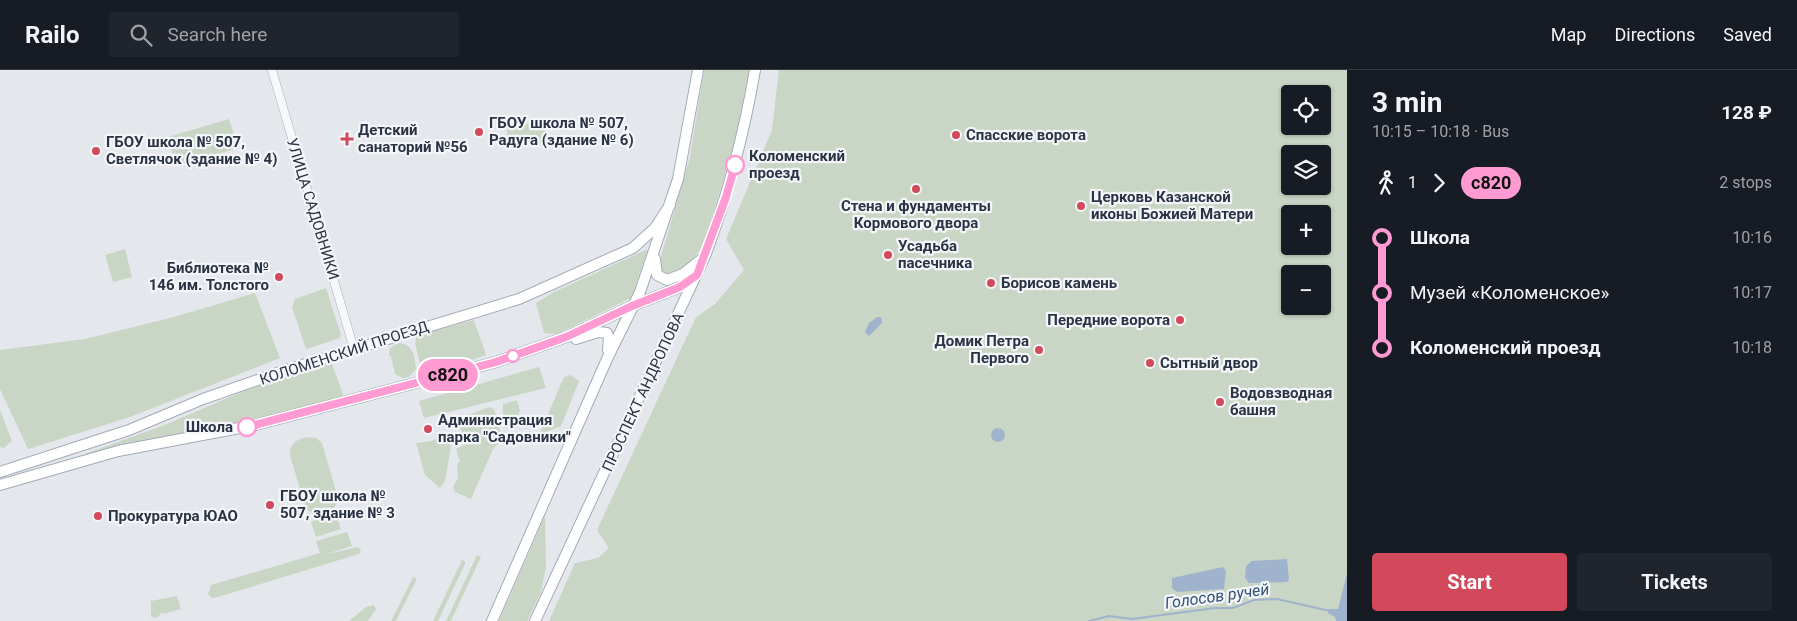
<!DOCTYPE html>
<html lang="en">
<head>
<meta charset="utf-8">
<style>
	:root { --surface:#171b24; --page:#20242c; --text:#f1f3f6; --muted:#9ea1a6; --line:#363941; --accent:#d1495b }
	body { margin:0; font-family:Roboto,sans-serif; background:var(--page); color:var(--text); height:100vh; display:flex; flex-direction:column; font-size:19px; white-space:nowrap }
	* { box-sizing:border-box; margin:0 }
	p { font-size:16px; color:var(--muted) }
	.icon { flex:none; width:28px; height:28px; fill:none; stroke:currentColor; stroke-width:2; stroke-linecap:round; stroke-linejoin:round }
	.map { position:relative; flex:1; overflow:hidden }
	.side { display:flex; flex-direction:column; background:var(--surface); width:450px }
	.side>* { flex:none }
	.badge { padding:0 10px; border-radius:16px; font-size:18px; line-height:32px }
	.controls { position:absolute; left:1281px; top:15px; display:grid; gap:10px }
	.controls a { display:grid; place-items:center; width:50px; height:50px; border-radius:5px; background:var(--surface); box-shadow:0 1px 4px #0004; font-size:25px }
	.map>.badge { position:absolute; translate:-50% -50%; box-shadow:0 0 0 2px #fff }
	.legs { display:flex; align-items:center; gap:8px; height:55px; padding:0 25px; font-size:16px }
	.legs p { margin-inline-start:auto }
	.head { display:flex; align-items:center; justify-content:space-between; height:85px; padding:0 25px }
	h1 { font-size:28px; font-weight:700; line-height:38px }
	.button { display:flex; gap:10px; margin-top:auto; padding:10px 25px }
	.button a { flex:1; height:58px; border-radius:5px; background:var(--accent); color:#fff; font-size:20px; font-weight:700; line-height:58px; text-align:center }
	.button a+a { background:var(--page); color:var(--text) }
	ul { padding:0 25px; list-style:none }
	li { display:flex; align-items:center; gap:18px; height:55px; font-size:19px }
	li i { display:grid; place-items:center; width:8px; height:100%; margin:0 6px; background:currentColor }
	li i::after { content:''; width:12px; height:12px; margin:-6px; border:4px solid; border-radius:50%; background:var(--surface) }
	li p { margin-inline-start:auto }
	li:first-child i { background:linear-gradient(#0000 50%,currentColor 0) }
	li:last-child i { background:linear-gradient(currentColor 50%,#0000 0) }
	header { display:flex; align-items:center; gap:30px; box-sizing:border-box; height:70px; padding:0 25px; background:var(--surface); border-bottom:1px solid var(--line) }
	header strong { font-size:24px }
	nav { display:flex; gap:28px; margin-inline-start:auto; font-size:18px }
	.search { width:350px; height:45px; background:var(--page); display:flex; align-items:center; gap:12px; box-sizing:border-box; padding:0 18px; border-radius:5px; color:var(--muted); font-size:19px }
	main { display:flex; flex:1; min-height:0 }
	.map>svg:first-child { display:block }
	.green { fill:#c9d6c5; fill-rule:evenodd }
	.water { fill:#9fb4cc }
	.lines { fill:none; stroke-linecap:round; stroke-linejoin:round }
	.stream { stroke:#9fb4cc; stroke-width:2 }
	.minor-casing { stroke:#a9aeb7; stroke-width:9 }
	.major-casing { stroke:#a3abb8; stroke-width:12 }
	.minor { stroke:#f7f8fa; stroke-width:8 }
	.major { stroke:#fff; stroke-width:10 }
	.line-1-casing { stroke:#fff; stroke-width:11 }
	.line-1 { stroke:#ff9ad2; stroke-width:8 }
	.poi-dot { fill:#d1495b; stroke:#f4f6f9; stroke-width:2 }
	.stop-1-dot { fill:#fff; stroke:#ff9ad2; stroke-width:2.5 }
	.labels { text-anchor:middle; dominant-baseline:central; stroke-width:4.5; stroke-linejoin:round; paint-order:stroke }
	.poi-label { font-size:15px; font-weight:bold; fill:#2b3445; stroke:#f4f6f9; text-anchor:start }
	.stop-label { font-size:15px; font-weight:bold; fill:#2b3445; stroke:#f4f6f9; text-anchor:start }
	.street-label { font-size:15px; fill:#2b3445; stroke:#f4f6f9 }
	.water-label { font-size:16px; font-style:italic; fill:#34527a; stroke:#f4f6f9 }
</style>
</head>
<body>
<header>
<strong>Railo</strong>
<div class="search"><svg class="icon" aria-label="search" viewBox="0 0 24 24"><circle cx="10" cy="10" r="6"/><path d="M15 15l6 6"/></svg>Search here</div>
<nav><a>Map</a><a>Directions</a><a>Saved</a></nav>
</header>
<main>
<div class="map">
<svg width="1347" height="551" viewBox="0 0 1347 551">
	<rect width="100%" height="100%" fill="#e4e7ec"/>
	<!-- green -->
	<path class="green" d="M704,0H749L736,69L707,163L700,180L687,196L670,206L661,204L660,190L690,87Z
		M779,0H1347V503L1338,539H1329V543L1335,547L1336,551H549L575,493L598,488L609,478L597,460L696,247L715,234L744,200L726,169L772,60ZM1290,24H1322V56H1290ZM1290,84H1322V116H1290ZM1290,144H1322V176H1290ZM1290,204H1322V236H1290Z
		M229,49L238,78L176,96L168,67Z
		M507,53L546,55L545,74L507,72Z
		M125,179L132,207L113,212L105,185Z
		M648,179L631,228L557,264L544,263L536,233L554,222Z
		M326,218L341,265L340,268L306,279L292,237L295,229Z
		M255,223L280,288L130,347L28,379L0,319V280L85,269L174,247Z
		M474,250L486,285L427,305L422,303L415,273L417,265Z
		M399,273C413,274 415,287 416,299L409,307L403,308L395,304L391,286H389L390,278Z
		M331,291L344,327L249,351L86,386L85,384L167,354L260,314Z
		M539,297L546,318L424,348L419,331Z
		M571,305L579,311L561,356L539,365L564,307Z
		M517,330L520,341L518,345L507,349L503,347V334Z
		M489,337L494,339L501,364V371L493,379L471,429L455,422L453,417L458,408L457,394L460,392L456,379L466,374L458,351L460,348Z
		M0,340L12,371L4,378L0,377Z
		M445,365L452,370L445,411L440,418L425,405L416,373L431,371Z
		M306,367L316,368L322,373L337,425C340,443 317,451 306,438L290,386C289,375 295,370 306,367Z
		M335,443L341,459L316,467L311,452Z
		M545,446L546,497L541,522L527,551H499Z
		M347,462L352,476L323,485L358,477L361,480L359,484L218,527L212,528L208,524L211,515L320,483L316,471Z
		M477,485L481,487L451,551H446Z
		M462,490L466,492L438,551H433Z
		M413,507L417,509L396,551H391Z
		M177,526L181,539L163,544L162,542L157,548L151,547V531Z
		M374,535L376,539L368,551H349L366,537Z"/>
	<!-- water -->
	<path class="water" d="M877,247H881L882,253L869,266L865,262L869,253Z
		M991 365a7 7 0 1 1 14 0a7 7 0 1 1-14 0Z
		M1287,489L1289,509L1287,512L1249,513L1245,508L1246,496L1252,491Z
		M1223,497L1226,501L1224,519L1177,522L1172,518V508Z
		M1347,503V551H1336L1335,547L1328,543L1329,539H1338Z"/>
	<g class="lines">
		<!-- stream -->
		<path class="stream" d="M1089,551L1109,546L1132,549L1215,538H1233L1254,530L1277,529L1330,541"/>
		<defs>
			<path id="minor" d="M272,0L354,279"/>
			<path id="major" d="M655,189L657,205L667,210L683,204L702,189
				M576,269L598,262L607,263L609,268L608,280
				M0,402L129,360L203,329L289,299L519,229L633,178L655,158L670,135
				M0,415L118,381L255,355L496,292L566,267L632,236L680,217L697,205
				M492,551L607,289L640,222L678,109L698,0
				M535,551L705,186C728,125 744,64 755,0"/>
		</defs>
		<!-- minor casing -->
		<use href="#minor" class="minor-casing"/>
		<!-- major casing -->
		<use href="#major" class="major-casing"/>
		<!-- minor -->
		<use href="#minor" class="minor"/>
		<!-- major -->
		<use href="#major" class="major"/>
	</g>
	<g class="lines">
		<defs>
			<path id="line-1" d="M247,357L496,292L566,267L632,236L680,217L697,205L726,127L735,95"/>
		</defs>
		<!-- line-1 casing -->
		<use href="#line-1" class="line-1-casing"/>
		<!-- line-1 -->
		<use href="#line-1" class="line-1"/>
	</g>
	<!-- markers -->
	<g class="poi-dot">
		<circle cx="479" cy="62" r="5"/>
		<circle cx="956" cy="65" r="5"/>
		<path d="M344.5 61.5h5v5h5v5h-5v5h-5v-5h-5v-5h5z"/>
		<circle cx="96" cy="81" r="5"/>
		<circle cx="916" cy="119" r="5"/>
		<circle cx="1081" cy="136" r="5"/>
		<circle cx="888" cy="185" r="5"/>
		<circle cx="279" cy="207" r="5"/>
		<circle cx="991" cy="213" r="5"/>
		<circle cx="1180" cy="250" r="5"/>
		<circle cx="1039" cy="280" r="5"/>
		<circle cx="1150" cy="293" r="5"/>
		<circle cx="1220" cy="332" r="5"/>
		<circle cx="428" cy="359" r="5"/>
		<circle cx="270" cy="435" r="5"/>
		<circle cx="98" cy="446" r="5"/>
	</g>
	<g class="stop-1-dot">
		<circle cx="735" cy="95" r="9"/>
		<circle cx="513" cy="286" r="6"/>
		<circle cx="247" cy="357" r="9"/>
	</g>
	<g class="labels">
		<!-- poi labels -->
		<g class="poi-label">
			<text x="489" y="53">ГБОУ школа № 507,<tspan x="489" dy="17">Радуга (здание № 6)</tspan></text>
			<text x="358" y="60">Детский<tspan x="358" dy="17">санаторий №56</tspan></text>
			<text x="966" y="65">Спасские ворота</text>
			<text x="106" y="72">ГБОУ школа № 507,<tspan x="106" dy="17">Светлячок (здание № 4)</tspan></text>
			<text x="1091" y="127">Церковь Казанской<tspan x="1091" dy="17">иконы Божией Матери</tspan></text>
			<text x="916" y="136" text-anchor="middle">Стена и фундаменты<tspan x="916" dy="17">Кормового двора</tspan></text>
			<text x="898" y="176">Усадьба<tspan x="898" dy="17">пасечника</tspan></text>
			<text x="269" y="198" text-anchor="end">Библиотека №<tspan x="269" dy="17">146 им. Толстого</tspan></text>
			<text x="1001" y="213">Борисов камень</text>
			<text x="1170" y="250" text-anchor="end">Передние ворота</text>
			<text x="1029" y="271" text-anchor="end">Домик Петра<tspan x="1029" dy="17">Первого</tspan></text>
			<text x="1160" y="293">Сытный двор</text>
			<text x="1230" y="323">Водовзводная<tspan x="1230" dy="17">башня</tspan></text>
			<text x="438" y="350">Администрация<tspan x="438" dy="17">парка "Садовники"</tspan></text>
			<text x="280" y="426">ГБОУ школа №<tspan x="280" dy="17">507, здание № 3</tspan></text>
			<text x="108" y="446">Прокуратура ЮАО</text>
		</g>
		<!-- stop labels -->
		<g class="stop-label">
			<text x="749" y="86">Коломенский<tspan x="749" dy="17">проезд</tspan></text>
			<text x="233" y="357" text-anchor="end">Школа</text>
		</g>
		<!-- street labels -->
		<g class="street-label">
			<text transform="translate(313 139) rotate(73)">УЛИЦА САДОВНИКИ</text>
			<text transform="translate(344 283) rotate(-18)">КОЛОМЕНСКИЙ ПРОЕЗД</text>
			<text transform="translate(643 322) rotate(-65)">ПРОСПЕКТ АНДРОПОВА</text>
		</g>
		<!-- water labels -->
		<g class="water-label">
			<text transform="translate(1217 526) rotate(-8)">Голосов ручей</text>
		</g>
	</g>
</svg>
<div class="controls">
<a><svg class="icon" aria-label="locate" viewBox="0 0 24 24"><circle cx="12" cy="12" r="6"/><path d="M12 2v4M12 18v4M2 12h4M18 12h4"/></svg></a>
<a><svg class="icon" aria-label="layers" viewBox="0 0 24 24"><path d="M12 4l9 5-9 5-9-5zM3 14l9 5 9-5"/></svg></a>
<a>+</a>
<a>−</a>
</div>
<b class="badge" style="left:448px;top:305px;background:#ff9ad2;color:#111">с820</b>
</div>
<section class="side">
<div class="head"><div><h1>3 min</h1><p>10:15 – 10:18 · Bus</p></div><b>128 ₽</b></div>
<div class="legs"><svg class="icon" aria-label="walk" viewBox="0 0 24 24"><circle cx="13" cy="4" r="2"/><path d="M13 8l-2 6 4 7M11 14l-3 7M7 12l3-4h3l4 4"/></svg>1<svg class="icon" aria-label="forward" viewBox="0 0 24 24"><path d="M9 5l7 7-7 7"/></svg><b class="badge" style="background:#ff9ad2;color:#111">с820</b><p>2 stops</p></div>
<ul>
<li><i style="color:#ff9ad2"></i><b>Школа</b><p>10:16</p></li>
<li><i style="color:#ff9ad2"></i><span>Музей «Коломенское»</span><p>10:17</p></li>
<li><i style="color:#ff9ad2"></i><b>Коломенский проезд</b><p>10:18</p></li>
</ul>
<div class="button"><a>Start</a><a>Tickets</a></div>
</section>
</main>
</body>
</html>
